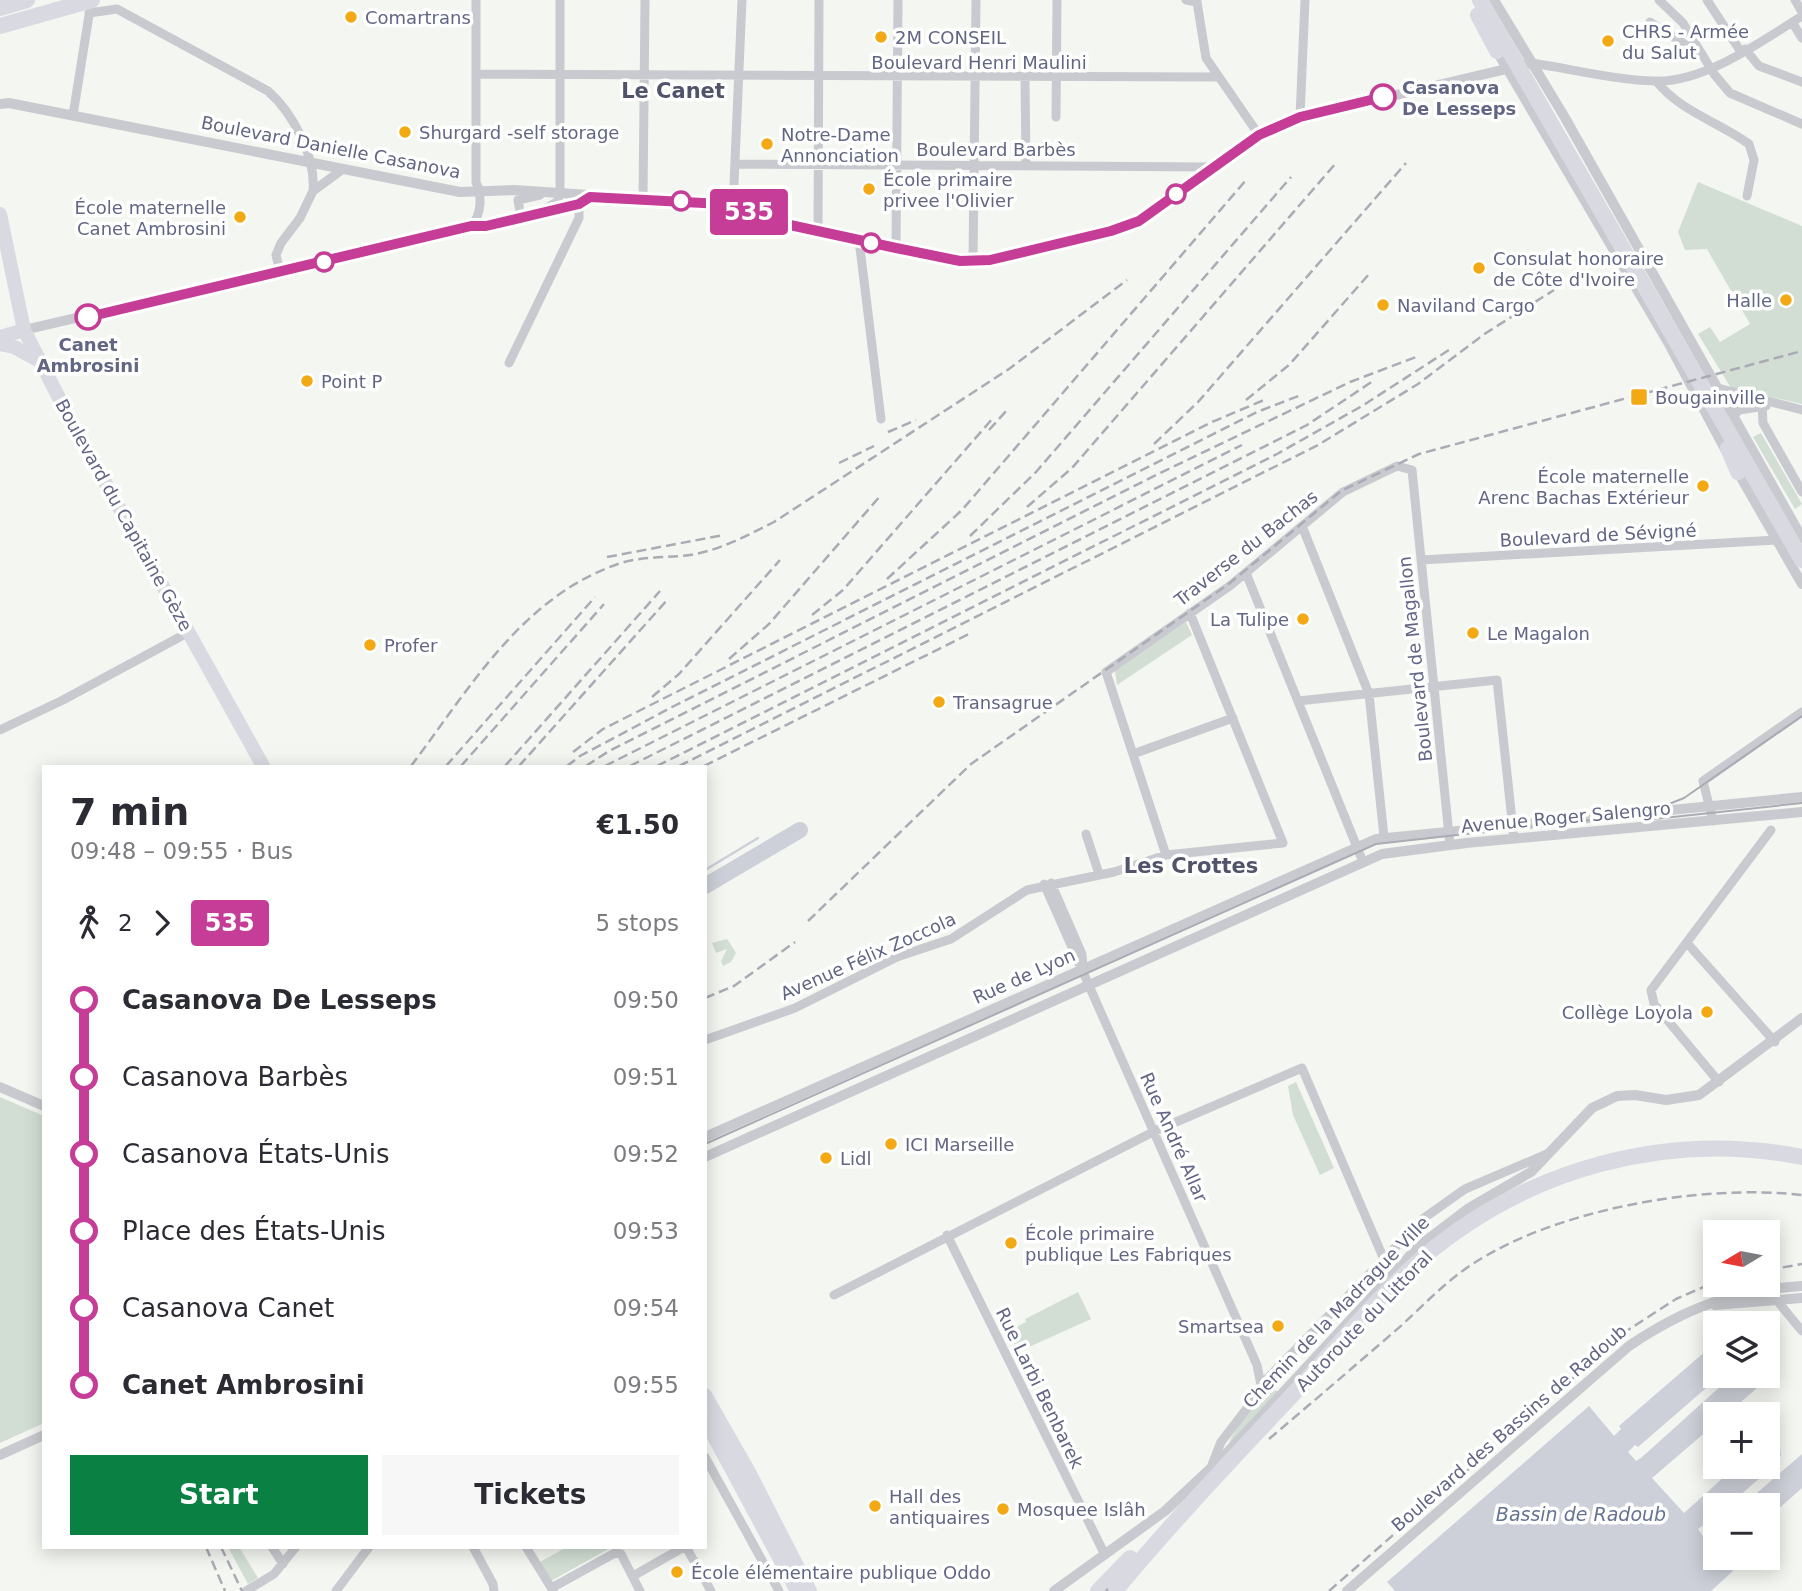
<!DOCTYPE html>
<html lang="en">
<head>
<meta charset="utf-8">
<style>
	:root { --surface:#fff; --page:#f7f7f7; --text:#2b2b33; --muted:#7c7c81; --accent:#0b8043 }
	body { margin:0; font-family:"DejaVu Sans",sans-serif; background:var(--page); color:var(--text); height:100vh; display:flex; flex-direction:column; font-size:26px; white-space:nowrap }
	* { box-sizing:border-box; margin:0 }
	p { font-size:23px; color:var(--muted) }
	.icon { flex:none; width:38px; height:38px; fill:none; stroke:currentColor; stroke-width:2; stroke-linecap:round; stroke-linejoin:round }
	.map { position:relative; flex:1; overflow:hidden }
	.drawer { position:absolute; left:42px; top:765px; width:665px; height:784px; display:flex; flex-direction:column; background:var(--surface); border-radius:0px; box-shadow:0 4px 18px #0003 }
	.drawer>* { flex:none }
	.badge { padding:0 14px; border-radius:5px; font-size:24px; line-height:46px }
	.needle { width:46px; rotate:260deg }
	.tools { position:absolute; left:1703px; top:1220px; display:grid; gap:14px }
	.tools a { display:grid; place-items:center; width:77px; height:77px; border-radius:0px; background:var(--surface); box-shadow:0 4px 18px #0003; font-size:35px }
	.map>.badge { position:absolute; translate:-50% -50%; box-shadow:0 0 0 4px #fff }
	.legs { display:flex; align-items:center; gap:10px; height:77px; padding:0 28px; font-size:23px }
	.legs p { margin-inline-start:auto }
	.summary { display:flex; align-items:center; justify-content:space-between; height:119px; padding:0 28px }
	h1 { font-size:38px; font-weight:800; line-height:52px }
	.action { display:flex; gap:14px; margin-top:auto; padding:14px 28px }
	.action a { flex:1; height:80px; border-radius:0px; background:var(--accent); color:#fff; font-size:28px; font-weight:800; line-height:80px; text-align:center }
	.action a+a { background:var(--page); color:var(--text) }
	ul { padding:0 28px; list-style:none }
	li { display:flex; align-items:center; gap:24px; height:77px; font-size:26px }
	li i { display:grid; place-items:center; width:10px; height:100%; margin:0 9px; background:currentColor }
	li i::after { content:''; width:18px; height:18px; margin:-9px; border:5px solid; border-radius:50%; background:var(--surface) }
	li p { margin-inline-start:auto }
	li:first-child i { background:linear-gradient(#0000 50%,currentColor 0) }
	li:last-child i { background:linear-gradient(currentColor 50%,#0000 0) }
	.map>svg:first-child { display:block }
	.green { fill:#d2ded3 }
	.water { fill:#cdd0d8 }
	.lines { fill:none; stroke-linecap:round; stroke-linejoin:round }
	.stream { stroke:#cdd0d8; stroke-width:2.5 }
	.river { stroke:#cdd0d8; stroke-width:16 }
	.minor { stroke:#c9cacf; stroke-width:9 }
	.tertiary { stroke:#c9cacf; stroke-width:10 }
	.primary { stroke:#d9d9e1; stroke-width:14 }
	.motorway { stroke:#d9d9e1; stroke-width:16 }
	.tram { stroke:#aaabb4; stroke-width:2 }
	.rail { stroke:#aaabb4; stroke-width:2.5; stroke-dasharray:10 5; stroke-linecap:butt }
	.line-1-casing { stroke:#fff; stroke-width:16 }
	.line-1 { stroke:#c53d96; stroke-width:10 }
	.poi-dot { fill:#f3a914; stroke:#fff; stroke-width:2.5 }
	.stop-1-dot { fill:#fff; stroke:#c53d96; stroke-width:3.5 }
	.labels { text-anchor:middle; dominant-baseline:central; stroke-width:7; stroke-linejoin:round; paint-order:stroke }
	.poi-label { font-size:18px; fill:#626685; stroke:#fff; text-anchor:start }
	.street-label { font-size:18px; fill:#626685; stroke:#fff }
	.stop-label { font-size:18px; font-weight:bold; fill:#626685; stroke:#fff; text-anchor:start }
	.water-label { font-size:19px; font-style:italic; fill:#667391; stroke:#fff }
	.quarter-label { font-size:21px; font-weight:bold; fill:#50536a; stroke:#fff }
</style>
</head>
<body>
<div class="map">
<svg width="1802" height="1591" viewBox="0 0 1802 1591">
	<rect width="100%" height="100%" fill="#f4f6f1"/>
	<!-- green -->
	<path class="green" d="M1698,182L1802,226V404L1731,388L1698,334L1710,327L1720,342L1750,324L1707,249L1685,250L1678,232Z
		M1761,433L1802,504L1795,509L1753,437Z
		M1186,622L1192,635L1117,685L1115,671Z
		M727,939L736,953L731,962L723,966L721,961L727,949L716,953L712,943Z
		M1296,1082L1334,1168L1320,1175L1293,1115L1288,1086Z
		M0,1097L44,1116V1423L0,1443Z
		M1078,1292L1091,1319L1018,1352L1008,1331L1026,1322L1025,1319Z
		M1268,1384L1278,1392L1229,1444C1230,1434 1260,1398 1268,1384Z
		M228,1547H239L258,1578L248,1584Z
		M567,1547H610V1548L551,1581L540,1562Z"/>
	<!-- water -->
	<path class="water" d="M1715,1343V1376H1720L1638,1447L1635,1445L1628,1452L1636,1461L1641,1458L1732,1376H1768V1355L1780,1368L1727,1414H1715V1424L1652,1478L1684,1513L1735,1467L1768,1466V1441L1780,1448L1781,1455L1777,1463L1729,1505H1715V1517L1698,1529L1705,1539L1715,1533V1558H1721L1733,1571L1711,1591H1395L1387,1582L1589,1406L1614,1436L1621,1429L1619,1426Z
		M1802,1454V1488L1768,1518V1505H1743Z"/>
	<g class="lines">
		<!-- stream -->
		<path class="stream" d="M705,870L758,838"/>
		<!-- river -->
		<path class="river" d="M705,886L800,830"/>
		<!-- minor -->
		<path class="minor" d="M1186,0L1197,2L1206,58L1259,135
			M1659,0L1683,23L1714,74L1730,93L1802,124
			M1707,0L1741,52
			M1795,0L1802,12
			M89,13L117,9L268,91C293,113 316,157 313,191
			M1650,22L1702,55
			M1792,22L1802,38
			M1745,49L1759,66L1802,82
			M1532,63C1572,69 1615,80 1655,81C1704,83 1762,41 1802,16
			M477,74L1219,77
			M1025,78L1026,165
			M1656,81C1681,112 1719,122 1749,144L1754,160L1747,196
			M73,115L90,9
			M1056,117L1057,0
			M1300,117L1305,0
			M735,164L1215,167
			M643,199L645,0
			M733,207L742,0
			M543,210L557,202L560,194V0
			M521,218L518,200L540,195
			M471,226C482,215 482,195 476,182V0
			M818,232L819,0
			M859,240L881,419
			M896,248L898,0
			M973,261L976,0
			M280,272L276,255L281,243L300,218L313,191L343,169
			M509,363L579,218V204
			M1718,388L1802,410
			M1762,405L1763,423L1802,492
			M1733,417L1739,410L1766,406
			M1302,526L1369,694L1384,837
			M1421,560L1777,540
			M1246,573L1363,862
			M1298,701L1497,680L1514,839
			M0,730L63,700L189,632
			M1133,754L1233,718
			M1713,821L1703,781L1802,712
			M1086,834L1099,874
			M1166,855L1106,672L1231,585L1343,492L1397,466L1412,470L1450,845
			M1051,883L1082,954L1083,967
			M1044,884L1257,1365L1261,1385L1258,1394L1221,1442L1212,1465
			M1687,943L1775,1042
			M705,1040L795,1008L897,957L951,939L1027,890L1114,872L1166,855L1283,843L1190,613
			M1719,1082L1654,1004L1651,990L1771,830
			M947,1235L1105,1555
			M834,1295L1155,1131L1302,1068L1383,1257
			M1774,1297L1802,1331
			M1261,1385L1424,1218L1465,1189L1547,1154
			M705,1457L779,1591
			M272,1547L283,1564
			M473,1547L493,1584L494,1591
			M526,1547L552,1589
			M686,1547L711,1591
			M633,1576L684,1547
			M246,1591L274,1574L296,1547
			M336,1591L369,1547
			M552,1591L555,1586L615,1553L621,1554L640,1591"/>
		<!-- tertiary -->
		<path class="tertiary" d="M1494,0L1564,116L1802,538
			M1495,48L1669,344L1727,453
			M0,104L9,103L460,192L515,190L722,204L790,225L973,261L990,260L1111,231L1139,221L1259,135L1290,120L1532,63
			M24,330L471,226H486L579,204L590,197
			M1735,467L1802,584
			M0,1087L44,1106
			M705,1137L1376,839L1802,797
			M705,1157L1382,854L1466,843L1802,812
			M1715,1305L1802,1298
			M0,1455L44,1435
			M1054,1591L1165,1511L1225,1455L1419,1246L1469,1208L1531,1172L1592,1108L1617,1096L1635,1095L1666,1100L1699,1095L1802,1018
			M1347,1591L1629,1346C1685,1308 1734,1290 1802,1286"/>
		<!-- primary -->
		<path class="primary" d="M0,214L24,330L72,423L263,766
			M0,337L24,330
			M0,344L14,347L38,360
			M705,1395L749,1472L810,1591
			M705,1420L797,1591"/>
		<!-- motorway -->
		<path class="motorway" d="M1480,0L1802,560
			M0,8L27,0
			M1478,15L1497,51
			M0,26L92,0
			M1728,448L1738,472
			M1098,1591L1130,1558
			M1115,1591C1173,1521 1235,1456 1297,1390C1337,1347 1376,1298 1421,1259C1526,1169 1666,1130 1802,1157"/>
		<!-- tram -->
		<path class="tram" d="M1645,820L1802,803
			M705,1144L1376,844L1608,818L1654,810L1684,798L1802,716"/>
		<!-- rail -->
		<path class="rail" d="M1246,400L1289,365L1370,273
			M989,430L1008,409
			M888,432L916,420
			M1154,444L1198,402L1406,163
			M839,463L874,446
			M1027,507L1072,468L1336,163
			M970,536L1036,472L1291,177
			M607,557L724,535
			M887,579L962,510L1247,179
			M812,615L843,590L993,418
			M729,659L769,624L881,495
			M652,697L679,674L780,560
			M573,752L603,729L1212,422L1264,400
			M411,766C470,688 523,595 621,563C646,555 675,559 700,553C726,547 750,534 774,522L1009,369L1127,280
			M446,766L595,597
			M461,766L604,604
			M505,766L660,591
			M519,766L668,599
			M567,766L580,756L674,706L1257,412L1301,395
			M586,766L609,751L1158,474L1350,382L1416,357
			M605,766L1242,445
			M630,766L1307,425L1373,381
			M657,766L1277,454L1362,406L1452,348
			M679,766L1318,445L1418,384L1486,333L1554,290
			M704,766L969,634
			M808,921L971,764L1230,583L1341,491L1419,454L1802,351
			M705,998L734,986L795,942
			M1768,1270L1802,1264
			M1269,1439C1314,1401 1358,1363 1402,1325C1420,1308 1438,1290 1457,1275C1540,1211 1699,1183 1802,1195
			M206,1547L225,1591
			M221,1547L242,1591
			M1106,1591L1108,1589
			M1329,1591L1628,1330L1676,1299L1715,1282"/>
	</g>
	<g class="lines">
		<defs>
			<path id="line-1" d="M88,317L471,226H486L579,204L590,197L722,204L790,225L896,248L960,261L990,260L1111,231L1139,221L1259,135L1300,117L1383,97"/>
		</defs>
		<!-- line-1 casing -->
		<use href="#line-1" class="line-1-casing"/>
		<!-- line-1 -->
		<use href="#line-1" class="line-1"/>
	</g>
	<!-- markers -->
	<g class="poi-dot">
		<circle cx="351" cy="17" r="7"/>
		<circle cx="881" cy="37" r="7"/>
		<circle cx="1608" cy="41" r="7"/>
		<circle cx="405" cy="132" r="7"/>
		<circle cx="767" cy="144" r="7"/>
		<circle cx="869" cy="189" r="7"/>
		<circle cx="240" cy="217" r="7"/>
		<circle cx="1479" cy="268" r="7"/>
		<circle cx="1786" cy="300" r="7"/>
		<circle cx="1383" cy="305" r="7"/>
		<circle cx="307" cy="381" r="7"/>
		<rect x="1630" y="388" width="18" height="18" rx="3.5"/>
		<circle cx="1703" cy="486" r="7"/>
		<circle cx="1303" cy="619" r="7"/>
		<circle cx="1473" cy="633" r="7"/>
		<circle cx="370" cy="645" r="7"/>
		<circle cx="939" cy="702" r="7"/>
		<circle cx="1707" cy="1012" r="7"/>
		<circle cx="891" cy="1144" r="7"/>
		<circle cx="826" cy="1158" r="7"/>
		<circle cx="1011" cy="1243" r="7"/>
		<circle cx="1278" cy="1326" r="7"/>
		<circle cx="875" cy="1506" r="7"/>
		<circle cx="1003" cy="1509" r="7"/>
		<circle cx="677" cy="1572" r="7"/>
	</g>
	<g class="stop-1-dot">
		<circle cx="1383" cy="97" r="12"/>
		<circle cx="1176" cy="194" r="9"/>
		<circle cx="681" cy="201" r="9"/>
		<circle cx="871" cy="243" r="9"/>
		<circle cx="324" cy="262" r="9"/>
		<circle cx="88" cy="317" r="12"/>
	</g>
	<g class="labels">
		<!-- poi labels -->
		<g class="poi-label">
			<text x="365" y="17">Comartrans</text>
			<text x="1622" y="31">CHRS - Armée<tspan x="1622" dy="21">du Salut</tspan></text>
			<text x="895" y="37">2M CONSEIL</text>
			<text x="419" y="132">Shurgard -self storage</text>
			<text x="781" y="134">Notre-Dame<tspan x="781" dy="21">Annonciation</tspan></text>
			<text x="883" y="179">École primaire<tspan x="883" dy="21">privee l'Olivier</tspan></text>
			<text x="226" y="207" text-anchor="end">École maternelle<tspan x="226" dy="21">Canet Ambrosini</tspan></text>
			<text x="1493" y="258">Consulat honoraire<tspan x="1493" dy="21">de Côte d'Ivoire</tspan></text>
			<text x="1772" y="300" text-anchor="end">Halle</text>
			<text x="1397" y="305">Naviland Cargo</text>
			<text x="321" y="381">Point P</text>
			<text x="1655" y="397">Bougainville</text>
			<text x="1689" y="476" text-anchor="end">École maternelle<tspan x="1689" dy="21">Arenc Bachas Extérieur</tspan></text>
			<text x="1289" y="619" text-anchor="end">La Tulipe</text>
			<text x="1487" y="633">Le Magalon</text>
			<text x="384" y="645">Profer</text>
			<text x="953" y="702">Transagrue</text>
			<text x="1693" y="1012" text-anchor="end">Collège Loyola</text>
			<text x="905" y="1144">ICI Marseille</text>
			<text x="840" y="1158">Lidl</text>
			<text x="1025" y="1233">École primaire<tspan x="1025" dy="21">publique Les Fabriques</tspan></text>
			<text x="1264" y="1326" text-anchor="end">Smartsea</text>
			<text x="889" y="1496">Hall des<tspan x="889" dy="21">antiquaires</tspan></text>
			<text x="1017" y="1509">Mosquee Islâh</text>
			<text x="691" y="1572">École élémentaire publique Oddo</text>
		</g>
		<!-- street labels -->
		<g class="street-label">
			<text x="979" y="62">Boulevard Henri Maulini</text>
			<text transform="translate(331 147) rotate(11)">Boulevard Danielle Casanova</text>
			<text x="996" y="149">Boulevard Barbès</text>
			<text transform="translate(124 515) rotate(61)">Boulevard du Capitaine Gèze</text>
			<text transform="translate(1598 535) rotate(-3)">Boulevard de Sévigné</text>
			<text transform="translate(1246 548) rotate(-38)">Traverse du Bachas</text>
			<text transform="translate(1415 659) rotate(-96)">Boulevard de Magallon</text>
			<text transform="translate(1566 817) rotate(-5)">Avenue Roger Salengro</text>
			<text transform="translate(868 956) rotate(-24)">Avenue Félix Zoccola</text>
			<text transform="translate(1024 976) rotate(-24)">Rue de Lyon</text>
			<text transform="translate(1174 1137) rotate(66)">Rue André Allar</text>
			<text transform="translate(1336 1312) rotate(-46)">Chemin de la Madrague Ville</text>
			<text transform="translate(1364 1321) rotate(-46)">Autoroute du Littoral</text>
			<text transform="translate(1040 1388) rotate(64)">Rue Larbi Benbarek</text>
			<text transform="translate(1509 1428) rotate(-41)">Boulevard des Bassins de Radoub</text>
		</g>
		<!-- stop labels -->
		<g class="stop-label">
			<text x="1402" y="87">Casanova<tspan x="1402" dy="21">De Lesseps</tspan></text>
			<text x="88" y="344" text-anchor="middle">Canet<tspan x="88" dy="21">Ambrosini</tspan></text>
		</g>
		<!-- water labels -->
		<g class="water-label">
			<text x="1581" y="1514">Bassin de Radoub</text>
		</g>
		<!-- quarter labels -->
		<g class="quarter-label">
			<text x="673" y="91">Le Canet</text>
			<text x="1191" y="866">Les Crottes</text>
		</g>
	</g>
</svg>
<div class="tools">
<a><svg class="needle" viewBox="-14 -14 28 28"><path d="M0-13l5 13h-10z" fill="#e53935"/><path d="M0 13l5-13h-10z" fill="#7c7c81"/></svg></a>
<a><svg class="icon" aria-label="layers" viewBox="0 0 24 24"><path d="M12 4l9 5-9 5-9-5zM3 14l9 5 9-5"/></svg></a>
<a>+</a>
<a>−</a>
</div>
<b class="badge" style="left:749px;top:212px;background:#c53d96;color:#fff">535</b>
<section class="drawer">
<div class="summary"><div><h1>7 min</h1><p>09:48 – 09:55 · Bus</p></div><b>€1.50</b></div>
<div class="legs"><svg class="icon" aria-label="walk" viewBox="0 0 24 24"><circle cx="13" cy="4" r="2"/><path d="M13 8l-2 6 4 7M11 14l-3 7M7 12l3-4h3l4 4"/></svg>2<svg class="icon" aria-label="forward" viewBox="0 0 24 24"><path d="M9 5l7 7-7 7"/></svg><b class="badge" style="background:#c53d96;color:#fff">535</b><p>5 stops</p></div>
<ul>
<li><i style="color:#c53d96"></i><b>Casanova De Lesseps</b><p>09:50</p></li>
<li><i style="color:#c53d96"></i><span>Casanova Barbès</span><p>09:51</p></li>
<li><i style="color:#c53d96"></i><span>Casanova États-Unis</span><p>09:52</p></li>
<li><i style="color:#c53d96"></i><span>Place des États-Unis</span><p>09:53</p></li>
<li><i style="color:#c53d96"></i><span>Casanova Canet</span><p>09:54</p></li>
<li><i style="color:#c53d96"></i><b>Canet Ambrosini</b><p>09:55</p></li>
</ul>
<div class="action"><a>Start</a><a>Tickets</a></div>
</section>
</div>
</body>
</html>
